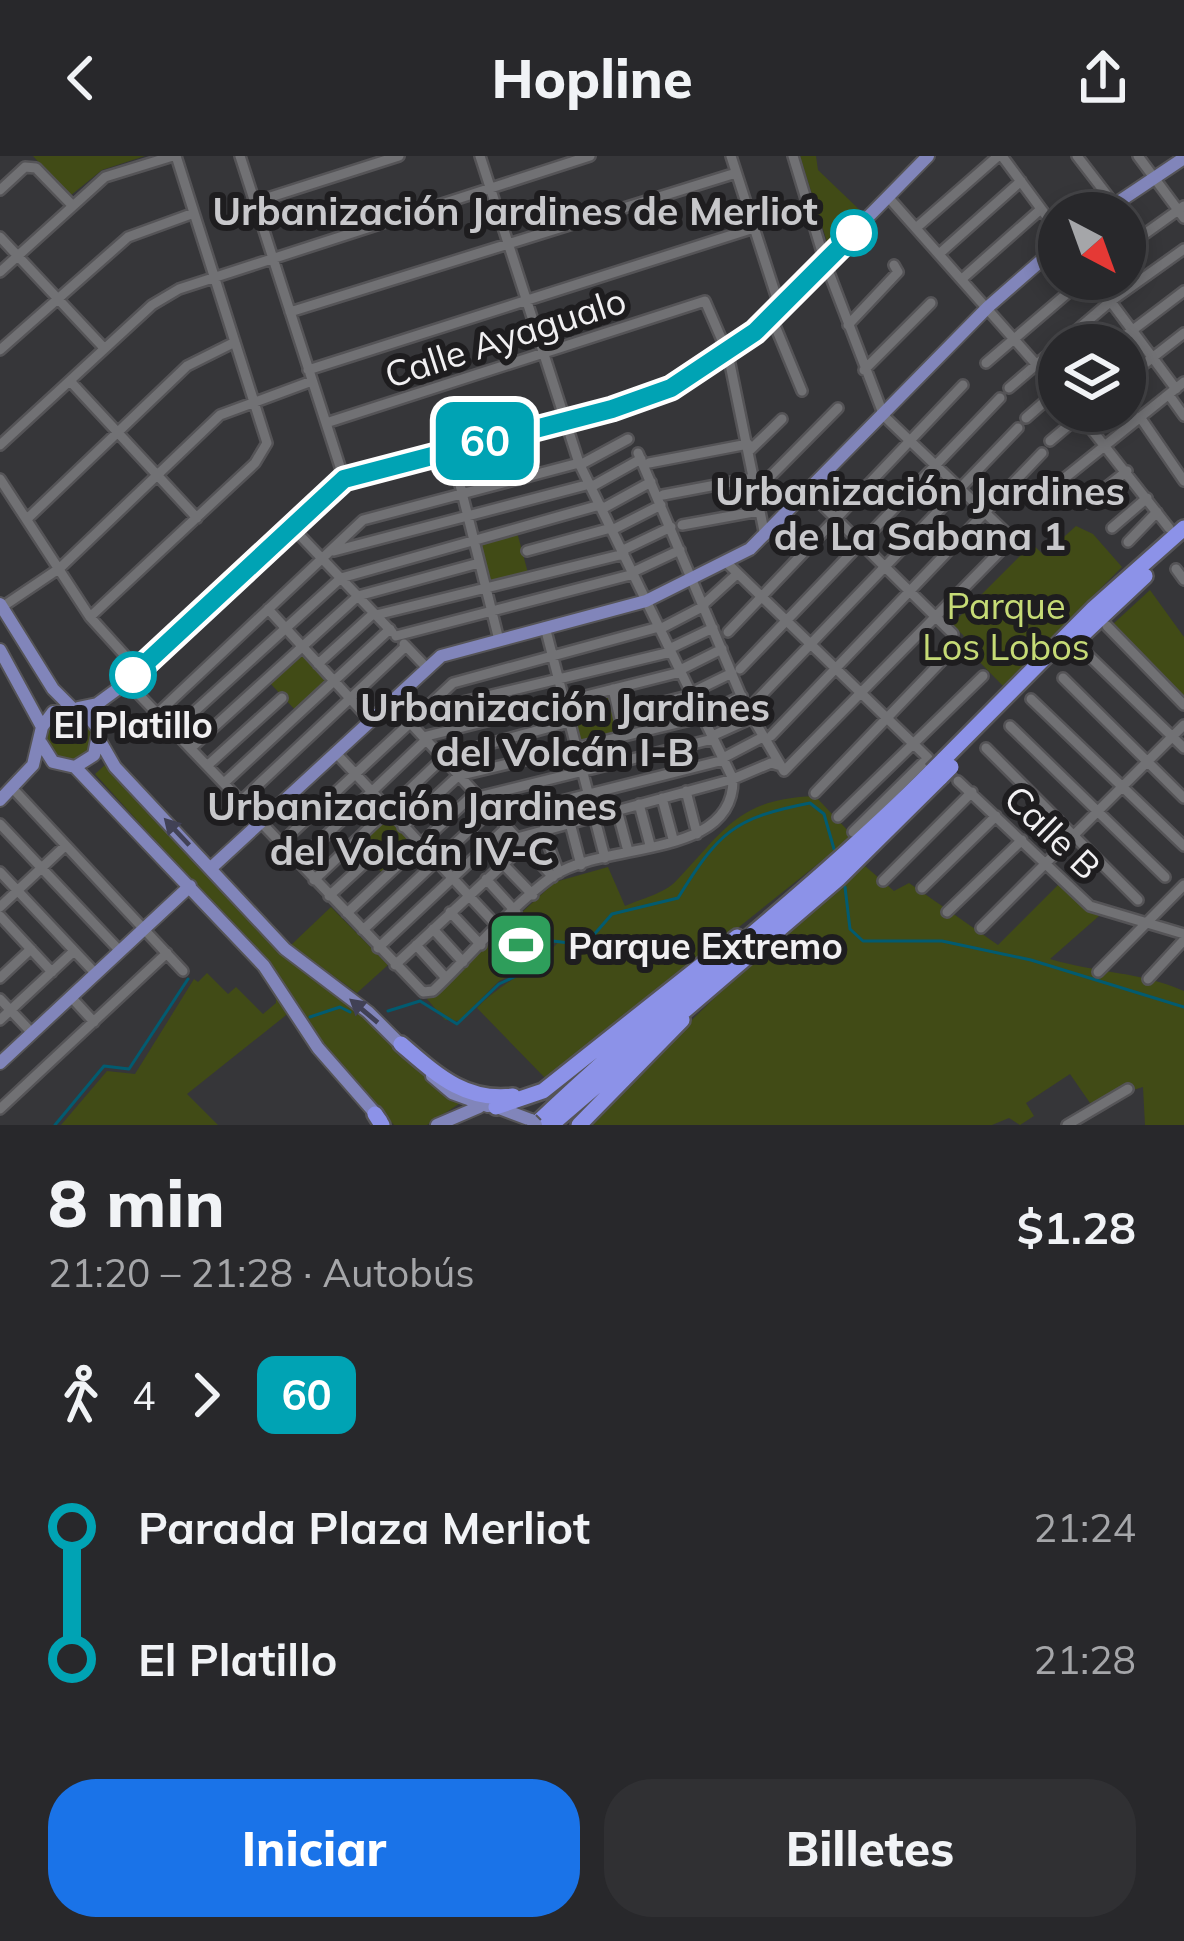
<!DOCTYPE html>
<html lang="es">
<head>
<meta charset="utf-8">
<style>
	:root { --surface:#28282b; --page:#303033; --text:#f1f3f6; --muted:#a5a6a9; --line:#444447; --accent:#1a73e8 }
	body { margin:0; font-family:Mulish,sans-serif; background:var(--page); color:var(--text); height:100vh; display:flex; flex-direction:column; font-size:45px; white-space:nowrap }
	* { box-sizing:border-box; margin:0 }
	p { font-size:39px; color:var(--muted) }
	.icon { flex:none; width:66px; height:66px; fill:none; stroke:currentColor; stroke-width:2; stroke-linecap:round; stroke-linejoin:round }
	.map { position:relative; height:969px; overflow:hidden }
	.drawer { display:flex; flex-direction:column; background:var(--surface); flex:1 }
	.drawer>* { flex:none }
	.badge { padding:0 24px; border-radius:18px; font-size:42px; line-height:78px }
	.needle { width:78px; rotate:139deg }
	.buttons { position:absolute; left:1038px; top:36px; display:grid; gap:24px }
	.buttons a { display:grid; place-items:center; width:108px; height:108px; border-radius:50%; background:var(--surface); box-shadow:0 6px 18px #0003,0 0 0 3px var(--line); font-size:60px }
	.map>.badge { position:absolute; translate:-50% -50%; box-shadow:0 0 0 6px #fff }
	.legs { display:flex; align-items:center; gap:18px; height:132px; padding:0 48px; font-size:39px }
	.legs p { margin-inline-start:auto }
	.overview { display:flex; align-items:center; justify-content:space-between; height:204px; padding:0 48px }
	h1 { font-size:66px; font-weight:800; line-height:90px }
	.button { display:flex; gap:24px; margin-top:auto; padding:24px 48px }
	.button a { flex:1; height:138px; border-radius:48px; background:var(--accent); color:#fff; font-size:48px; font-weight:800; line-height:138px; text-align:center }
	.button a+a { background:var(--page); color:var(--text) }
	ul { padding:0 48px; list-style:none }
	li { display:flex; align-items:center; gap:42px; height:132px; font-size:45px }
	li i { display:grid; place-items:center; width:18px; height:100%; margin:0 15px; background:currentColor }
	li i::after { content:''; width:30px; height:30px; margin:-15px; border:9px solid; border-radius:50%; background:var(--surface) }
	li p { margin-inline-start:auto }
	li:first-child i { background:linear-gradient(#0000 50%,currentColor 0) }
	li:last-child i { background:linear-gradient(currentColor 50%,#0000 0) }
	header { display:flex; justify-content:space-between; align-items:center; height:156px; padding:0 48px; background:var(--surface); font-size:54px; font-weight:800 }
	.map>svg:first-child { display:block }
	.green { fill:#414b16 }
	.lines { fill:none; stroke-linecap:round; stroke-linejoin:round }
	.stream { stroke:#025b70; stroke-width:3 }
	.minor-casing { stroke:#555457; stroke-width:14 }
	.major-casing { stroke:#555457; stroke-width:16 }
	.highway-casing { stroke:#555457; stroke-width:20 }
	.minor { stroke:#717174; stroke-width:9 }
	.major { stroke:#8185ba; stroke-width:12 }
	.highway { stroke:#8c92e8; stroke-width:15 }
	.major-bridge-casing { stroke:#555457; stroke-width:16; stroke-linecap:butt }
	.highway-bridge-casing { stroke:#555457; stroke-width:20; stroke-linecap:butt }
	.major-bridge { stroke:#8185ba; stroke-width:12 }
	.highway-bridge { stroke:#8c92e8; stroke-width:15 }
	.oneway { fill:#414155 }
	.line-1-casing { stroke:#fff; stroke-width:27 }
	.line-1 { stroke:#00a3b4; stroke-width:18 }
	.stop-1-dot { fill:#fff; stroke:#00a3b4; stroke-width:6 }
	.labels { text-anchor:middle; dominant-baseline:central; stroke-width:12; stroke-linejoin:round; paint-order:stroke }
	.street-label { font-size:36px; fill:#f1f0f2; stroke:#1e1d1f }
	.park-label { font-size:36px; fill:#c6db76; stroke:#1e1d1f }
	.stop-label { font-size:36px; font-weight:bold; fill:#f1f0f2; stroke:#1e1d1f }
	.poi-label { font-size:36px; font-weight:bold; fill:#f1f0f2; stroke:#1e1d1f; text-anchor:start }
	.neighbourhood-label { font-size:39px; font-weight:bold; fill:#c8c8cb; stroke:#1e1d1f }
</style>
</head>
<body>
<header><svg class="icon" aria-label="back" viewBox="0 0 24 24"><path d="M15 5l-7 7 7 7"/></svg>Hopline<svg class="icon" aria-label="share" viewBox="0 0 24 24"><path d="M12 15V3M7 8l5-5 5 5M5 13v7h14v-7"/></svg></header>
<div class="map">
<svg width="1184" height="969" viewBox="0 0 1184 969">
	<rect width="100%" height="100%" fill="#363639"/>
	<!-- green -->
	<path class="green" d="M33,0H145L102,14L70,40Z
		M800,0H816L818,14L866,60L833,89H828Z
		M1076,370L1093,378L1122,411L1003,530L960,486L964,480L952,468L1032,388L1044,399Z
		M517,376L528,417L487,428L476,387Z
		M1150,434L1184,481V542L1113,468Z
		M303,495L331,524L297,556L269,526Z
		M611,536L621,578L578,589L568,547Z
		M45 581a24 24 0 1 1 48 0a24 24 0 1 1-48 0Z
		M105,609L280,794L373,867L425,921L462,946L427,969H394L321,888L264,804L95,618Z
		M815,640L853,680L547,924L477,852C502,825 537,813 559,785L539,796L532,809L499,825L459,865L445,864L427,843L555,726L608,711L625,750C641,743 665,737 676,725C725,674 737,643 815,640Z
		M388,657L417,689L384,719L356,688Z
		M865,710L894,735L909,727L998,789L1062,725L1099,760L1050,803C1096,817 1142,816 1184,835V969H1145L1143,931L1090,947L1070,918L1026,947L1034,960L1020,969L1009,962L992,969H584L737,820Z
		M331,751L388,809L357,837L291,789Z
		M207,817L228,838L236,831L263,858L276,847V839L290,856L187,938L218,969H61L107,915L135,918L194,823L198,826Z"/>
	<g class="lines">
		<!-- stream -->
		<path class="stream" d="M845,731L850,773L863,785H942L1031,804L1184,851
			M388,855L420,845L457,868L499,828L535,811L553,785L585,789L612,758L678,742C719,676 733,662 810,647L824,658L834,693
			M310,861L340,851L350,856
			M55,969L104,910L129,913L188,823"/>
		<defs>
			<path id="minor" d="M240,0L344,323
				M731,0L780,152
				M793,0L825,106L884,260L1022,392
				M1002,0L1059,77
				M1077,0L1114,48
				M1138,0L1184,62
				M0,34L25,11L36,12L71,48
				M889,42L1059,234
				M255,46L399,0
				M916,72L998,0
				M0,81L104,192
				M1125,92L1184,50
				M939,98L1021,25
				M0,116L105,21L173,0
				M962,123L1041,53
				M1094,123L1176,233
				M290,156L736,17
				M771,160L802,235
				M848,169L898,116L894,109
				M1113,189L1184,135
				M0,194L128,81L194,57
				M986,207L1084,123
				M308,214L754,72
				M864,214L931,147
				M1125,223L1184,177
				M70,225L197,362
				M1009,232L1111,145L1184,93
				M1169,239L1184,260
				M1077,255L1169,372
				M1140,261L1184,325
				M1026,262L1059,233
				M326,267L705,145L728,198L765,380
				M1050,285L1082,258
				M0,289L152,149L179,133L590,0
				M451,293L499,484
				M749,295L782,263
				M638,297L745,549L784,615L1012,383
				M649,307L748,288
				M580,309L628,283
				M1066,321L1184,226
				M0,323L90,461L138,514
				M591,331L641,303
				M756,335L838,252
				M810,337L953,478
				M663,339L753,322
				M1086,347L1127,315
				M602,353L651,326
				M27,363L187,210L235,186
				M682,369L759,355
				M291,370L392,476
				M1112,372L1147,342
				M612,374L661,349
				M1128,386L1157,356
				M623,394L671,371
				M334,395L590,328
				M527,395L611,372
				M727,407L928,602L853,676
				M1176,413L1184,424
				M633,416L680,394
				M704,448L737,418
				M2,451L60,412L220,259L312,225
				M268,453L369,563
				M376,459L624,398
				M90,461L255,307L267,287L176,0
				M1107,470L1184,549
				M545,471L605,702
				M660,473L704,450
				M728,476L963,229
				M396,480L634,418
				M404,488L425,510
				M669,493L713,472
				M1083,494L1184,592
				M318,508L374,457
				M740,513L1000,242
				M680,514L722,493
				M1063,522L1184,642
				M127,526L423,836L433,835C472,798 510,751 553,720C604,685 734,704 733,623L579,307L480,0
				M613,533L624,580
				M691,537L732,517
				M1031,543L1184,690
				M390,545L553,721
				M756,545L1018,272
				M425,555L671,496
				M158,557L363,364L579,307
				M619,557L692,539
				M702,559L742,540
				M1010,570L1165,721
				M174,574L341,422L600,349
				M712,580L752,562
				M771,580L1042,297
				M423,581L681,516
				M191,592L358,440L479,407
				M986,592L1138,744
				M335,596L499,772
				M441,601L569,566
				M723,602L763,581
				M208,609L282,542
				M958,625L1090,750L1184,778
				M224,627L390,473
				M686,635L697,678
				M16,636L183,815
				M815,637L956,490
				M478,641L713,583
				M662,642L673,683
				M241,645L406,490
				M639,648L650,689
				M617,654L628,695
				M498,661L724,604
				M838,661L983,520
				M570,667L581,709
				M0,668L120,795
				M403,671L458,620L703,561
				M543,674L559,717
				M517,682L733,623L771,607L781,610
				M281,687L453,527L659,471
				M298,706L426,584
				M503,708L533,739
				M0,716L96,818
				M486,723L516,756
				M314,724L442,603
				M883,725L972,636
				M922,732L996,660
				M329,740L366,706
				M0,751L65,690
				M450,756L481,789
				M947,756L1022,684
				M347,757L475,637
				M0,760L52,816
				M981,772L1184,569
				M433,773L463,806
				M363,774L491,654
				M416,789L446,822
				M378,792L507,671
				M395,809L524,689
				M1098,816L1184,729
				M0,822L31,793
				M1148,823L1184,784
				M71,841L94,866
				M0,843L32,877
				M0,864L74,795
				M0,953L167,797
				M1067,969L1128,933"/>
			<path id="major" d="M1102,57L1184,2
				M0,448L53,533L71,551
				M0,494L42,571
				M78,552L97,548L127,526L344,323L612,253L704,214L755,176L928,0
				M100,585L115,611L285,793L368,856L405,893
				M75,611L264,810L318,892L381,964
				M0,644L33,609L42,571L53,556L84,555L99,574L94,599L75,611L53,606L41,587
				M211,712L441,500L646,445L750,393L988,151L1059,89
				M0,907L190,730
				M432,920L452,937L488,950
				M499,952L531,964
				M437,969L479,951"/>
			<path id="highway" d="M1062,498L1145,420
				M943,604L1094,452L1184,372
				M401,888C435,917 464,946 513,940
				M496,951L543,935L737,781
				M375,958L382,969
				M535,969C663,846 807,741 932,615
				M551,969L839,722L941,621
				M579,969L682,864"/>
		</defs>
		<!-- minor casing -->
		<use href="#minor" class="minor-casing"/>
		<!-- major casing -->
		<use href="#major" class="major-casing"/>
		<!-- highway casing -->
		<use href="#highway" class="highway-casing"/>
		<!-- minor -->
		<use href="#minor" class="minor"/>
		<!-- major -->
		<use href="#major" class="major"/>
		<!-- highway -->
		<use href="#highway" class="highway"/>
		<defs>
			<path id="major-bridge" d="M531,964L536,969"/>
			<path id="highway-bridge" d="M932,615L943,604
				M941,621L951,611"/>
		</defs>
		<!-- major-bridge casing -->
		<use href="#major-bridge" class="major-bridge-casing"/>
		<!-- highway-bridge casing -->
		<use href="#highway-bridge" class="highway-bridge-casing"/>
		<!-- major-bridge -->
		<use href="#major-bridge" class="major-bridge"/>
		<!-- highway-bridge -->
		<use href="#highway-bridge" class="highway-bridge"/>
	</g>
	<!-- one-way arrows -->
	<defs><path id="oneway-solid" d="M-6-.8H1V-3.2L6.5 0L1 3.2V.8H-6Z" transform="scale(3)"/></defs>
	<g class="oneway">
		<use href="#oneway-solid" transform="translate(177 676) rotate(-133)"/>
		<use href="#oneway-solid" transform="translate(364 855) rotate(-140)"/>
	</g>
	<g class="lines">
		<defs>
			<path id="line-1" d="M133,519L344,323L612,253L671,232L755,176L854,77"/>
		</defs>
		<!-- line-1 casing -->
		<use href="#line-1" class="line-1-casing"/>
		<!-- line-1 -->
		<use href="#line-1" class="line-1"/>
	</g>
	<!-- icons -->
	<defs>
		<symbol id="stadium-square" viewBox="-11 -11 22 22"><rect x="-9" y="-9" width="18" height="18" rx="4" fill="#2e9e5b" stroke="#1e1d1f"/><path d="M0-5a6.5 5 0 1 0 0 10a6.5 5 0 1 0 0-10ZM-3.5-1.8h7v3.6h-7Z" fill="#fff"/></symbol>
	</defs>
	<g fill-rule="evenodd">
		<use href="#stadium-square" x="483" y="751" width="76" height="76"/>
	</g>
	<!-- markers -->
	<g class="stop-1-dot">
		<circle cx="854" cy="77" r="21"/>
		<circle cx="133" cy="519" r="21"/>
	</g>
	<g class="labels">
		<!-- street labels -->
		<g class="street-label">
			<text transform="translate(505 181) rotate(-18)">Calle Ayagualo</text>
			<text transform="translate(1053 676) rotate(44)">Calle B</text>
		</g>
		<!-- park labels -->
		<g class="park-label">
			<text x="1006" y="449">Parque<tspan x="1006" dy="41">Los Lobos</tspan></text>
		</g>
		<!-- stop labels -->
		<g class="stop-label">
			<text x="133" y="568">El Platillo</text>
		</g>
		<!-- poi labels -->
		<g class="poi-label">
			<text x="568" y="789">Parque Extremo</text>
		</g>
		<!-- neighbourhood labels -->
		<g class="neighbourhood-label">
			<text x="515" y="54">Urbanización Jardines de Merliot</text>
			<text x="920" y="334">Urbanización Jardines<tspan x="920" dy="45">de La Sabana 1</tspan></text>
			<text x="565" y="550">Urbanización Jardines<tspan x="565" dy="45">del Volcán I-B</tspan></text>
			<text x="412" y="649">Urbanización Jardines<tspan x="412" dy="45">del Volcán IV-C</tspan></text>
		</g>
	</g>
</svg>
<div class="buttons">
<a><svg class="needle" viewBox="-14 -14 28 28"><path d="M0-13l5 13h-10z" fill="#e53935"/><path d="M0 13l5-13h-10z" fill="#a5a6a9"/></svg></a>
<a><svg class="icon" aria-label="layers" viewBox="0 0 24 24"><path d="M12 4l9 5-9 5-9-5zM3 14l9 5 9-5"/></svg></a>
</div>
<b class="badge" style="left:485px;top:285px;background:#00a3b4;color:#fff">60</b>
</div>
<section class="drawer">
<div class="overview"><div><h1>8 min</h1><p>21:20 – 21:28 · Autobús</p></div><b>$1.28</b></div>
<div class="legs"><svg class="icon" aria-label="walk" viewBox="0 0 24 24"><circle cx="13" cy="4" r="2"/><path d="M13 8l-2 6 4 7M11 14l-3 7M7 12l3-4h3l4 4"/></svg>4<svg class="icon" aria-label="forward" viewBox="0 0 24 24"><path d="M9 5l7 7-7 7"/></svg><b class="badge" style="background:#00a3b4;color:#fff">60</b></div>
<ul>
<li><i style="color:#00a3b4"></i><b>Parada Plaza Merliot</b><p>21:24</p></li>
<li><i style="color:#00a3b4"></i><b>El Platillo</b><p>21:28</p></li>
</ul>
<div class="button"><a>Iniciar</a><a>Billetes</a></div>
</section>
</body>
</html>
